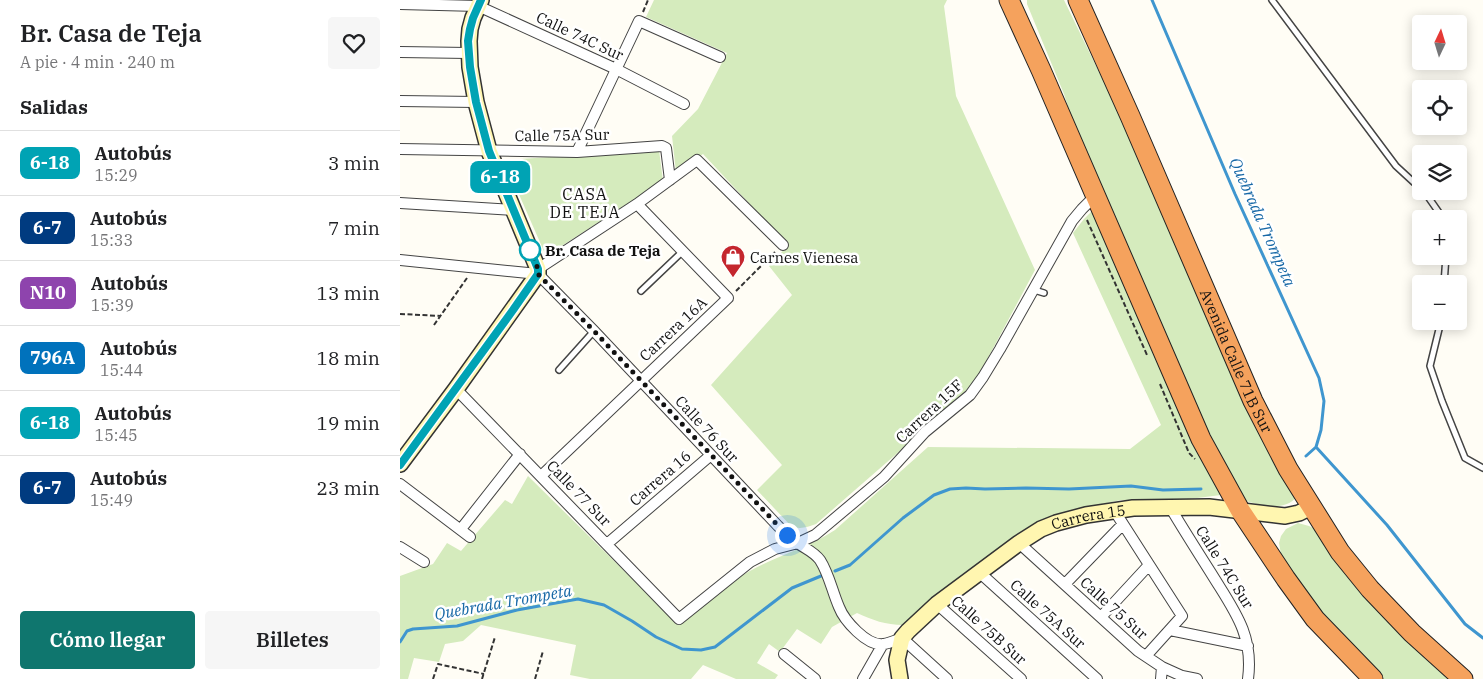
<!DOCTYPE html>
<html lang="es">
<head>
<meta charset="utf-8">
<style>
	:root { --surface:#fff; --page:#f6f6f6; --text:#202124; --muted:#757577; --line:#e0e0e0; --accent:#0f766e }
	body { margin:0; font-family:"IBM Plex Serif",serif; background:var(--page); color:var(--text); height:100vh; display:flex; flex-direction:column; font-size:19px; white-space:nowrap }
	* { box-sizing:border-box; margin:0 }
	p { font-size:16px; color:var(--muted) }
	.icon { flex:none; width:28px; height:28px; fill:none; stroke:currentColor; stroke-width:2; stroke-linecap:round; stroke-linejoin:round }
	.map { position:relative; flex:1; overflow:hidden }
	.drawer { display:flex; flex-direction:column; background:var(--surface); width:400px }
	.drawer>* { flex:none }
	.badge { padding:0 10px; border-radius:8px; font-size:18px; line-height:32px }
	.needle { width:32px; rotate:4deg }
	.fabs { position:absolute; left:1012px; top:15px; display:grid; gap:10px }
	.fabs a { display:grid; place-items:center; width:55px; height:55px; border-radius:5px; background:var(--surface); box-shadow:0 2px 12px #0003; font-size:25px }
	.you { position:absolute; width:25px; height:25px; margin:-12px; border:4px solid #fff; border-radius:50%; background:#1a73e8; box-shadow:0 0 0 8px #1a73e833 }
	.map>.badge { position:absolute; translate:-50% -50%; box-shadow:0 0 0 2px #fff }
	h2 { padding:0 20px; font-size:19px; line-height:45px }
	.round { display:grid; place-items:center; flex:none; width:52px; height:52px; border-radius:5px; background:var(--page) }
	.summary { display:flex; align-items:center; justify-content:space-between; height:85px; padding:0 20px }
	h1 { font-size:24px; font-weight:600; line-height:38px }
	.primary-button { display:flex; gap:10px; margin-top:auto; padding:10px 20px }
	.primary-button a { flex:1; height:58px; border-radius:5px; background:var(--accent); color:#fff; font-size:20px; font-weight:600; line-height:58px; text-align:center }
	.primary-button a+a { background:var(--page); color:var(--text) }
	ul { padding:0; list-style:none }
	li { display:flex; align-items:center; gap:15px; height:65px; padding:0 20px; border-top:1px solid var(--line) }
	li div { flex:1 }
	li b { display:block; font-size:19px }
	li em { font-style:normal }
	li .badge { min-width:55px; font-weight:700; text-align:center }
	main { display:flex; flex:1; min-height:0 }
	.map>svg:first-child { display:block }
	.green { fill:#d5ebbd }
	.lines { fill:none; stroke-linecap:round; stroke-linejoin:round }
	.stream { stroke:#3f96cf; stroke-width:3 }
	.lane-casing { stroke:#444; stroke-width:8 }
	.street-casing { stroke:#444; stroke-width:12 }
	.secondary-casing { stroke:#333; stroke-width:18 }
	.highway-casing { stroke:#222; stroke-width:21 }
	.path { stroke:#333; stroke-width:2; stroke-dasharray:5 2.5; stroke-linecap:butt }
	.lane { stroke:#fff; stroke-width:5 }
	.street { stroke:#fff; stroke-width:10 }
	.secondary { stroke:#fff6b0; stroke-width:15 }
	.highway { stroke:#f5a25d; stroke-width:19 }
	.line-casing { stroke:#fff; stroke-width:11 }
	.line { stroke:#00a3b4; stroke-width:8 }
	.walk { stroke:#111; stroke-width:5; stroke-dasharray:0 9 }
	.stop-dot { fill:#fff; stroke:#00a3b4; stroke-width:2.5 }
	.labels { text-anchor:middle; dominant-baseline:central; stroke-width:5; stroke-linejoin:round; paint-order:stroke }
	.street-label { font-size:15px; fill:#111; stroke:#fff }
	.stop-label { font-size:15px; font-weight:bold; fill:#111; stroke:#fff; text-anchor:start }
	.poi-label { font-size:15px; fill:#111; stroke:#fff; text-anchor:start }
	.neighbourhood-label { font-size:16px; letter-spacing:1px; fill:#111; stroke:#fff }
	.water-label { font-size:16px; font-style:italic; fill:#1768a6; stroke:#fff }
</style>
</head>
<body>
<main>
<section class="drawer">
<div class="summary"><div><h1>Br. Casa de Teja</h1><p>A pie · 4 min · 240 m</p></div><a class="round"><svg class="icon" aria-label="heart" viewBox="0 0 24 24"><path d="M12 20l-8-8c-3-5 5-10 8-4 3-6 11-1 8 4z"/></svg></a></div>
<h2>Salidas</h2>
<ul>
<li><span class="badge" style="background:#00a3b4;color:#fff">6-18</span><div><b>Autobús</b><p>15:29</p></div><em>3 min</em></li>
<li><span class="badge" style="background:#003b80;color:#fff">6-7</span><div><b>Autobús</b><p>15:33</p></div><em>7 min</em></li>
<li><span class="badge" style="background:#8e44ad;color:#fff">N10</span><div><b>Autobús</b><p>15:39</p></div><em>13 min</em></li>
<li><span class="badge" style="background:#0072bc;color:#fff">796A</span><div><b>Autobús</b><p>15:44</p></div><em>18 min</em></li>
<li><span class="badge" style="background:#00a3b4;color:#fff">6-18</span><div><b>Autobús</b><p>15:45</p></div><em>19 min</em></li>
<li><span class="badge" style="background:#003b80;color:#fff">6-7</span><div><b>Autobús</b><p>15:49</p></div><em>23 min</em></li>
</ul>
<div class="primary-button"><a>Cómo llegar</a><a>Billetes</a></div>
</section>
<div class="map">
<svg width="1083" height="679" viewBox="0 0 1083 679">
	<rect width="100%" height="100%" fill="#fffdf5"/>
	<!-- green -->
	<path class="green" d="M254,0H547L544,6L556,96L635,270L575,382L556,402L416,524C407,527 400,530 391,526L357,490L382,465L311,385L392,295L369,266L388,245L303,154L276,172L272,136L298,109L327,53L246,17Z
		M627,0H664L731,138L897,496C885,513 859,505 843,500L825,469L802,420L708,201L675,129L664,94L627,4Z
		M259,150L263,181L146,256L104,160Z
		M692,211L821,495L773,501L721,500L688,507L654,516L620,534L561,575L503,625C486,625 472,620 457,613L432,627L421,644L397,629L380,652L369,644L357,663L378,675L375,679H336L303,665L291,679H190L170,675L176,645L81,625L63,641L45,644L39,662L14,658L8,679H0V576L33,564L47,543L61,551L105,500L112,504L128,476L276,622C300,605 323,586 348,572C376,556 408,548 435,530L528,447L730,449L761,425L673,233L684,219Z
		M898,523L909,526L915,529L1049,679H981L912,603L882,560L879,543L881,536L886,529Z"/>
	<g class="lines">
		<!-- stream -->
		<path class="stream" d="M752,0L835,194L919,378L924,401L921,430L916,447L906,456
			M916,447L987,525L1065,624L1083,638
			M435,571L450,565L503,518L534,495L550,489L566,488L585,489L626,488L669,489L731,486L763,490L801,489
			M0,642L7,631L13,629L57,626L117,610L178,599L204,605L232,621L256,637L282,649L301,650L315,647L392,588L421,576"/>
		<defs>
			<path id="lane" d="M872,0L996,166L1021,189
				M1024,191L1040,214L1041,219
				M1044,284L1046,256
				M634,290L644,293
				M241,291L283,251
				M1041,321L1030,366L1042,401L1065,458L1083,468
				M159,370L194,331"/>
			<path id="street" d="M0,4L78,6L216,69L284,104
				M0,52L68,53
				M0,101L76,102
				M0,149L177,152L262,146L266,148L270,180
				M177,152L239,21L320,57
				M0,203L113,210
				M0,260L138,274L194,331L378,526C384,532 391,539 399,544C406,549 414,552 420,560C429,574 432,591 439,607C444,620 467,647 484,644C490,643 496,640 502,638L547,679
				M138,269L237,204L297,160L383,245
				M56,389L279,619L350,562L375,549L398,543L415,535L484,477L525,432L570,395L583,377L600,349L672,221L682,209L695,196
				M141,476L328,298L237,204
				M0,484L70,537
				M770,507C783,529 797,551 811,573C833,609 854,634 848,679
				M714,510L782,616L746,656
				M61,529L120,454
				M619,543L738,651L762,667L782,676L797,679
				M207,544L311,455
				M0,547L24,562
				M579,572L697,679
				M665,584L723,524
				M537,604L621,679
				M701,617L749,565
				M770,630L848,646
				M384,654L415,679
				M463,679L483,644
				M761,679L762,667"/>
			<g id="secondary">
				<path d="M0,464L56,389L138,274V269L89,151L76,102L70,67L69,41L70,29L73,18L81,0"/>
				<path id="s1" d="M500,679L497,660L502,638L508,631L537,604L619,543L641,529L656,523L686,515L733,508L809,507L885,516L899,513L911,507"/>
			</g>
			<g id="highway">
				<path d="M609,0L641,70L801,439L840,510L886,579L915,619L973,679"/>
				<path id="s2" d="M678,0L730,116L853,401L888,469L940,552L970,589L1012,633L1063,679"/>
			</g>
		</defs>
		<!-- lane casing -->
		<use href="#lane" class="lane-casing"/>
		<!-- street casing -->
		<use href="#street" class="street-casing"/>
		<!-- secondary casing -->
		<use href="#secondary" class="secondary-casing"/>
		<!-- highway casing -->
		<use href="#highway" class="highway-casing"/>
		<!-- path -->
		<path class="path" d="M243,12L248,0
			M687,220L747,355
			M336,291L375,252
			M0,314L41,316
			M34,325L67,278
			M760,384L789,453L795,459
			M33,679L38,664L84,674
			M82,679L95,637
			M135,679L143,651"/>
		<!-- lane -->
		<use href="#lane" class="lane"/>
		<!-- street -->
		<use href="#street" class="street"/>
		<!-- secondary -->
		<use href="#secondary" class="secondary"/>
		<!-- highway -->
		<use href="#highway" class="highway"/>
	</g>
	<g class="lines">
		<defs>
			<path id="line" d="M0,465L113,310L138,274V269L89,151L76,102L70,67L68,41L70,29L73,18L81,0"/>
		</defs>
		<!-- line casing -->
		<use href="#line" class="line-casing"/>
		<!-- line -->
		<use href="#line" class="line"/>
		<!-- walk -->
		<path class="walk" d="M130,250L138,269V274L194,331L387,535"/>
	</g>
	<!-- icons -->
	<defs>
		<symbol id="shop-pin" viewBox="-11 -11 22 30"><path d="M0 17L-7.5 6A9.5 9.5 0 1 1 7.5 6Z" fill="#c4262e" stroke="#fff"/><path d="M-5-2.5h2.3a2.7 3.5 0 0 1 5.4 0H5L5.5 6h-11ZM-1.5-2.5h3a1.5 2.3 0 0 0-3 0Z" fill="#fff"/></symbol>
	</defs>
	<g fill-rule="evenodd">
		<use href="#shop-pin" x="319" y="243" width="28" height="38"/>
	</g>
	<!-- markers -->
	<circle class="stop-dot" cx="130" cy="250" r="10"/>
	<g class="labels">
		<!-- street labels -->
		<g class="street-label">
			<text transform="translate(180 36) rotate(25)">Calle 74C Sur</text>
			<text transform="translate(162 135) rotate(-1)">Calle 75A Sur</text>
			<text transform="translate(273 329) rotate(-43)">Carrera 16A</text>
			<text stroke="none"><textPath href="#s2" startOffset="394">Avenida Calle 71B Sur</textPath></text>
			<text transform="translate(529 411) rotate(-43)">Carrera 15F</text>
			<text transform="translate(307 429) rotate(47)">Calle 76 Sur</text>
			<text transform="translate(260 478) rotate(-41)">Carrera 16</text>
			<text transform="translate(179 493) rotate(46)">Calle 77 Sur</text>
			<text stroke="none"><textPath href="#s1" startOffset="268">Carrera 15</textPath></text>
			<text transform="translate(825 567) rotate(58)">Calle 74C Sur</text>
			<text transform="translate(714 608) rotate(42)">Calle 75 Sur</text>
			<text transform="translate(648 614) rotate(42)">Calle 75A Sur</text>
			<text transform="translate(589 630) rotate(42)">Calle 75B Sur</text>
		</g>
		<!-- stop labels -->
		<g class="stop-label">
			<text x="145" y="250">Br. Casa de Teja</text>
		</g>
		<!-- poi labels -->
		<g class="poi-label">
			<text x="350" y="257">Carnes Vienesa</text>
		</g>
		<!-- neighbourhood labels -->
		<g class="neighbourhood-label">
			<text x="185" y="194">CASA<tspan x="185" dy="18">DE TEJA</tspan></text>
		</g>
		<!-- water labels -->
		<g class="water-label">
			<text transform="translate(863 222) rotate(66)">Quebrada Trompeta</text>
			<text transform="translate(103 602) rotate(-10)">Quebrada Trompeta</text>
		</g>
	</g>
</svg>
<div class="fabs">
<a><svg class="needle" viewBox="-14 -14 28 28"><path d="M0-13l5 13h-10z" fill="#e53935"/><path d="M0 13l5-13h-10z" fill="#757577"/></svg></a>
<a><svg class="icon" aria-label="locate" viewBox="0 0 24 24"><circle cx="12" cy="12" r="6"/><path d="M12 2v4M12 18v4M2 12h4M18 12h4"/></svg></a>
<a><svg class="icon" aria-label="layers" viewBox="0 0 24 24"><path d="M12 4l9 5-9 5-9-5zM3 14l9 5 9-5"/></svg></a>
<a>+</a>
<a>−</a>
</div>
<div class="you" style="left:387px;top:535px"></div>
<b class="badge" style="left:100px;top:177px;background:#00a3b4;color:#fff">6-18</b>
</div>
</main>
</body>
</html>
